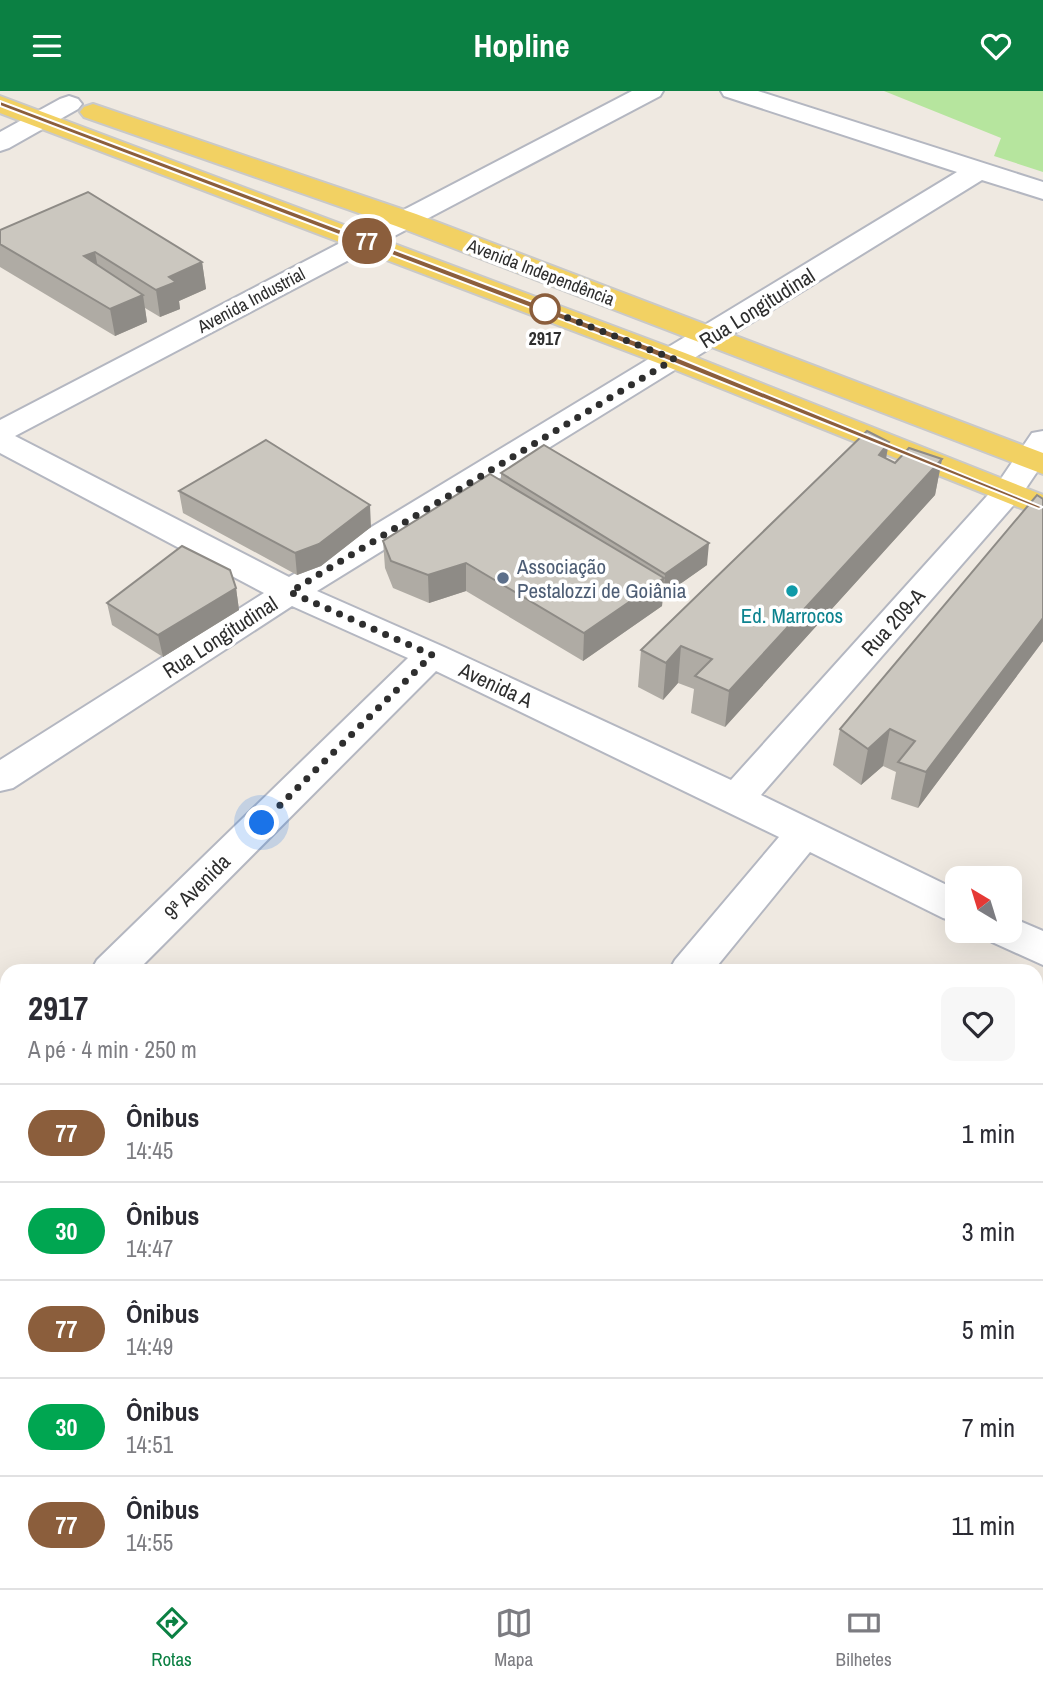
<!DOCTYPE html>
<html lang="pt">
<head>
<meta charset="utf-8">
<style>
	:root { --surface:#fff; --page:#f7f7f7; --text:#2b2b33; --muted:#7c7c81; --line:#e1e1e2; --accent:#0b8043 }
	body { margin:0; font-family:"Archivo Narrow",sans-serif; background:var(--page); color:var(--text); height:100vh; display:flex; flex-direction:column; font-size:26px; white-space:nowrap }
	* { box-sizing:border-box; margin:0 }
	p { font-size:23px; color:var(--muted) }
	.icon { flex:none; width:38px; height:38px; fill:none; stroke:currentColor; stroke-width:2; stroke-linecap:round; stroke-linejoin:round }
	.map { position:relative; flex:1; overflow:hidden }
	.details { position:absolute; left:0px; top:873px; width:1043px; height:625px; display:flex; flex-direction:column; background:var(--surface); border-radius:21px 21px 0 0; box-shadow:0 7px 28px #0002 }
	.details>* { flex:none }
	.badge { padding:0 14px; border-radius:23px; font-size:24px; line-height:46px }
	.needle { width:46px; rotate:322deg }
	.controls { position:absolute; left:945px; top:775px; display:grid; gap:14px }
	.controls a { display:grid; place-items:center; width:77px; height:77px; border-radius:14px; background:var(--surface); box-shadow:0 7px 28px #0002; font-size:35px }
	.you { position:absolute; width:35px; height:35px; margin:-18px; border:5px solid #fff; border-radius:50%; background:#1a73e8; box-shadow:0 0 0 10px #1a73e833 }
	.map>.badge { position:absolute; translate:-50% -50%; box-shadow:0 0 0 4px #fff }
	.round { display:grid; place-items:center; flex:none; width:74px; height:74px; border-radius:14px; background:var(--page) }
	.overview { display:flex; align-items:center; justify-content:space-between; height:119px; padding:0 28px }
	h1 { font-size:33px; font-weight:700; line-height:52px }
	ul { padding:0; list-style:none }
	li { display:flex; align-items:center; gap:21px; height:98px; padding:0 28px; border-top:2px solid var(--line) }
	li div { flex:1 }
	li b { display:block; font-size:26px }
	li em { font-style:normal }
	li .badge { min-width:77px; font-weight:700; text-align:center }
	header { display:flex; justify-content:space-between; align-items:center; height:91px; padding:0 28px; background:var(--accent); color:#fff; font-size:32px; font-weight:700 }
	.tabs { display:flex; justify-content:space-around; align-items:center; height:98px; border-top:2px solid var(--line); background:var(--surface); font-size:19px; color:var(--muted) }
	.tabs a { display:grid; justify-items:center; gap:4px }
	.tabs .on { color:var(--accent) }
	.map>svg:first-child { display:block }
	.green { fill:#b6e59e }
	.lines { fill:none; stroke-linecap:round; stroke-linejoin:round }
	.minor-casing { stroke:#b4b7c1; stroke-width:4 }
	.major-casing { stroke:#c9c9c9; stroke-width:4 }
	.minor { fill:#fff; fill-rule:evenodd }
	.major { fill:#f2d163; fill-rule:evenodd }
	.wall { fill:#afaba4 }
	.shaded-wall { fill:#8e8b86 }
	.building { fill:#cbc7bf; stroke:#8e8b86; stroke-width:2 }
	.line { fill:#8b5e3c; stroke:#fff; stroke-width:2 }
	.walk { stroke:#2e2e2e; stroke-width:7; stroke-dasharray:0 12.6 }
	.stop-dot { fill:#fff; stroke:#8b5e3c; stroke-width:3.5 }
	.service-dot { fill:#5c6f8a; stroke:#fff; stroke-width:2.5 }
	.culture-dot { fill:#0f9aa8; stroke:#fff; stroke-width:2.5 }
	.labels { text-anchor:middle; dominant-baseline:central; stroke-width:7; stroke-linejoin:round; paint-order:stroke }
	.far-street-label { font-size:18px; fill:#2e2e2e; stroke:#fff }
	.far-stop-label { font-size:18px; font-weight:bold; fill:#2e2e2e; stroke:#fff }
	.street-label { font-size:21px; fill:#2e2e2e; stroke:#fff }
	.service-label { font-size:21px; fill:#4e5e75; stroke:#fff; text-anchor:start }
	.culture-label { font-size:21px; fill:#0d838f; stroke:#fff }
</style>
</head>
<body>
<header><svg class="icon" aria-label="menu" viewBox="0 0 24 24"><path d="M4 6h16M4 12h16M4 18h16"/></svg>Hopline<svg class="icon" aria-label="heart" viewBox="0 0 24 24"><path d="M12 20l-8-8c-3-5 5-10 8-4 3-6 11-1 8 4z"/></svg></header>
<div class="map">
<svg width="1043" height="1497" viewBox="0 0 1043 1497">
	<rect width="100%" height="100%" fill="#efe9e1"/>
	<!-- green -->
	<path class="green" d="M884,0H1043V81L994,65L1001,47Z"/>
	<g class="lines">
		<defs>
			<path id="minor" d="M632,0H663L660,5L15,345L289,486L957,81L724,5L721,0H758L1043,91V108L982,89L317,500L444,556L731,689L996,395L1032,342L1043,340V372L1018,409L761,704L957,799V831L943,827L810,761L713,880H669L675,869L779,746L436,580L137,880H91L97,869L408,567L292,515L13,697L0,700V669L264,502L0,362V329Z
				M69,5L78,8L82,13L78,18L9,57L0,60V41L60,8Z
				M1010,826L1043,840V874L992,851L986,840H1010Z
				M7,964V1004L0,1007V967Z
				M1043,1124V1174L1036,1176V1126Z
				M0,1404L7,1407V1459L0,1456Z
				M64,1491H122L124,1497H66Z
				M151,1491H206L204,1497H149Z
				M813,1491H867L865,1497H811Z"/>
			<path id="major" d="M0,5L685,262L1043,404V426L663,274L0,22Z
				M93,13L416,123L1043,362V383L396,135L84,26L80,21L84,16Z"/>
		</defs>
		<!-- minor casing -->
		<use href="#minor" class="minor-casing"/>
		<!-- major casing -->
		<use href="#major" class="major-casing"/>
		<!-- minor -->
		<use href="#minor" class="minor"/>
		<!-- major -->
		<use href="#major" class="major"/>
	</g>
	<!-- wall -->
	<path class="wall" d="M0,139L202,171L206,198L179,210L180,218L160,226L145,217L147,231L115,245L0,176Z
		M889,351L886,368L895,372L942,368L935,404L725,636L691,622L694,598L678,592L663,609L638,596L641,559Z
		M501,382L707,474L663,505L662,515L583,570L466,500L429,512L393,497L385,477L383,450L501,389Z
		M179,400L371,436L321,475L297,484L183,422Z
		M1043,408V550L918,717L891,708L896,681L883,675L861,694L833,674L840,638Z
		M236,497L239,519L163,566L112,534L107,512Z"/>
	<!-- shaded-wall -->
	<path class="shaded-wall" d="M95,161L100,188L84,165Z
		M202,171L206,198L179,210L180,218L160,226L156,199L169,186Z
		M143,204L147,231L115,245L110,218Z
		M889,351L882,388L879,364Z
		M942,368L935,404L725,636L729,600Z
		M370,414L371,436L321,475L297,484L295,462Z
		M709,452L707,474L663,505L665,483Z
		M466,472V500L429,512L428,484Z
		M664,487L662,515L583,570L584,542Z
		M236,497L239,519L163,566L158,544Z
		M1043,527V550L918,717L926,681Z
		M681,555L678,592L663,609L666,572Z
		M890,638L883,675L861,694L868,658Z"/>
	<!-- building -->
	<path class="building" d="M88,101L202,171L169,186L176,191L156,199L95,161L84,165L143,204L110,218L0,153V139Z
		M867,340L889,351L879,364L895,372L909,357L942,368L729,600L695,585L712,568L681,555L666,572L641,559Z
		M266,349L370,414L319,453L295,462L179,400Z
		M544,354L709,452L665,483L501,382Z
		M490,383L664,487L584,542L466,472L428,484L391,470L383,450Z
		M1037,404L1043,408V527L926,681L898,671L915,650L890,638L868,658L840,638Z
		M182,455L230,479L236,497L158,544L107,512Z"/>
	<!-- line -->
	<path class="line" d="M0,10L652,256L1043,416L1039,418L644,260L0,15Z"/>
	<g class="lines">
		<!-- walk -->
		<path class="walk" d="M262,732L432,564L290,501L674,268L545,218"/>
	</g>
	<!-- markers -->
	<circle class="stop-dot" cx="545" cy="218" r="14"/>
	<circle class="service-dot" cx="503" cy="487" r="7"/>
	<circle class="culture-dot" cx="792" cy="500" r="7"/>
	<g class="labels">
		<!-- far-street labels -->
		<g class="far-street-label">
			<text transform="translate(541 181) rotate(21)">Avenida Independência</text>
			<text transform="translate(251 209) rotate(-28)">Avenida Industrial</text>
		</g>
		<!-- far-stop labels -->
		<g class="far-stop-label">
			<text x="545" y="247">2917</text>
		</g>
		<!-- street labels -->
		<g class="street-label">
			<text transform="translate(757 217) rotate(-32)">Rua Longitudinal</text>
			<text transform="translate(893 531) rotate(-48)">Rua 209-A</text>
			<text transform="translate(220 546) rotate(-33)">Rua Longitudinal</text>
			<text transform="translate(496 594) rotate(25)">Avenida A</text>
			<text transform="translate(197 796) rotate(-45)">9ª Avenida</text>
		</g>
		<!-- service labels -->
		<g class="service-label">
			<text x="517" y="475">Associação<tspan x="517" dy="24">Pestalozzi de Goiânia</tspan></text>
		</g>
		<!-- culture labels -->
		<g class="culture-label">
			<text x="792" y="524">Ed. Marrocos</text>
		</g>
	</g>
</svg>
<div class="controls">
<a><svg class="needle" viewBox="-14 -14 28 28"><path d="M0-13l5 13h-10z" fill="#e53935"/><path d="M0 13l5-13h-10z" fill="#7c7c81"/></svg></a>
</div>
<div class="you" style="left:262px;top:732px"></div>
<b class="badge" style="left:367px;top:150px;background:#8b5e3c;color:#fff">77</b>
<section class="details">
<div class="overview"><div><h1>2917</h1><p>A pé · 4 min · 250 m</p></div><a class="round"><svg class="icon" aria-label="heart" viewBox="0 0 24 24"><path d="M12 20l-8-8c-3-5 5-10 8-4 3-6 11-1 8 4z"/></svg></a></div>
<ul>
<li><span class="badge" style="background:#8b5e3c;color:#fff">77</span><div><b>Ônibus</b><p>14:45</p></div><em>1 min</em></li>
<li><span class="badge" style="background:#00a651;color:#fff">30</span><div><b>Ônibus</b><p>14:47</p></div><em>3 min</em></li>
<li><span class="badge" style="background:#8b5e3c;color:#fff">77</span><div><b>Ônibus</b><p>14:49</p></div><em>5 min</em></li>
<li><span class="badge" style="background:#00a651;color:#fff">30</span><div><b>Ônibus</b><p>14:51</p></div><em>7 min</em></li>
<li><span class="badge" style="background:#8b5e3c;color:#fff">77</span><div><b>Ônibus</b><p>14:55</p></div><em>11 min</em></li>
</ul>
</section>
</div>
<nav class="tabs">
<a class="on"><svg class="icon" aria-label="directions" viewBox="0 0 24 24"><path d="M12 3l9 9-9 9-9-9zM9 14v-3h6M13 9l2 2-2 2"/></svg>Rotas</a>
<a><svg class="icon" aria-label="map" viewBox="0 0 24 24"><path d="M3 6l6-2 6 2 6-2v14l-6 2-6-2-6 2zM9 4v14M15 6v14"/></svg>Mapa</a>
<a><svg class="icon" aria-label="tickets" viewBox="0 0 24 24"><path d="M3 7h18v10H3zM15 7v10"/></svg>Bilhetes</a>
</nav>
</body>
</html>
